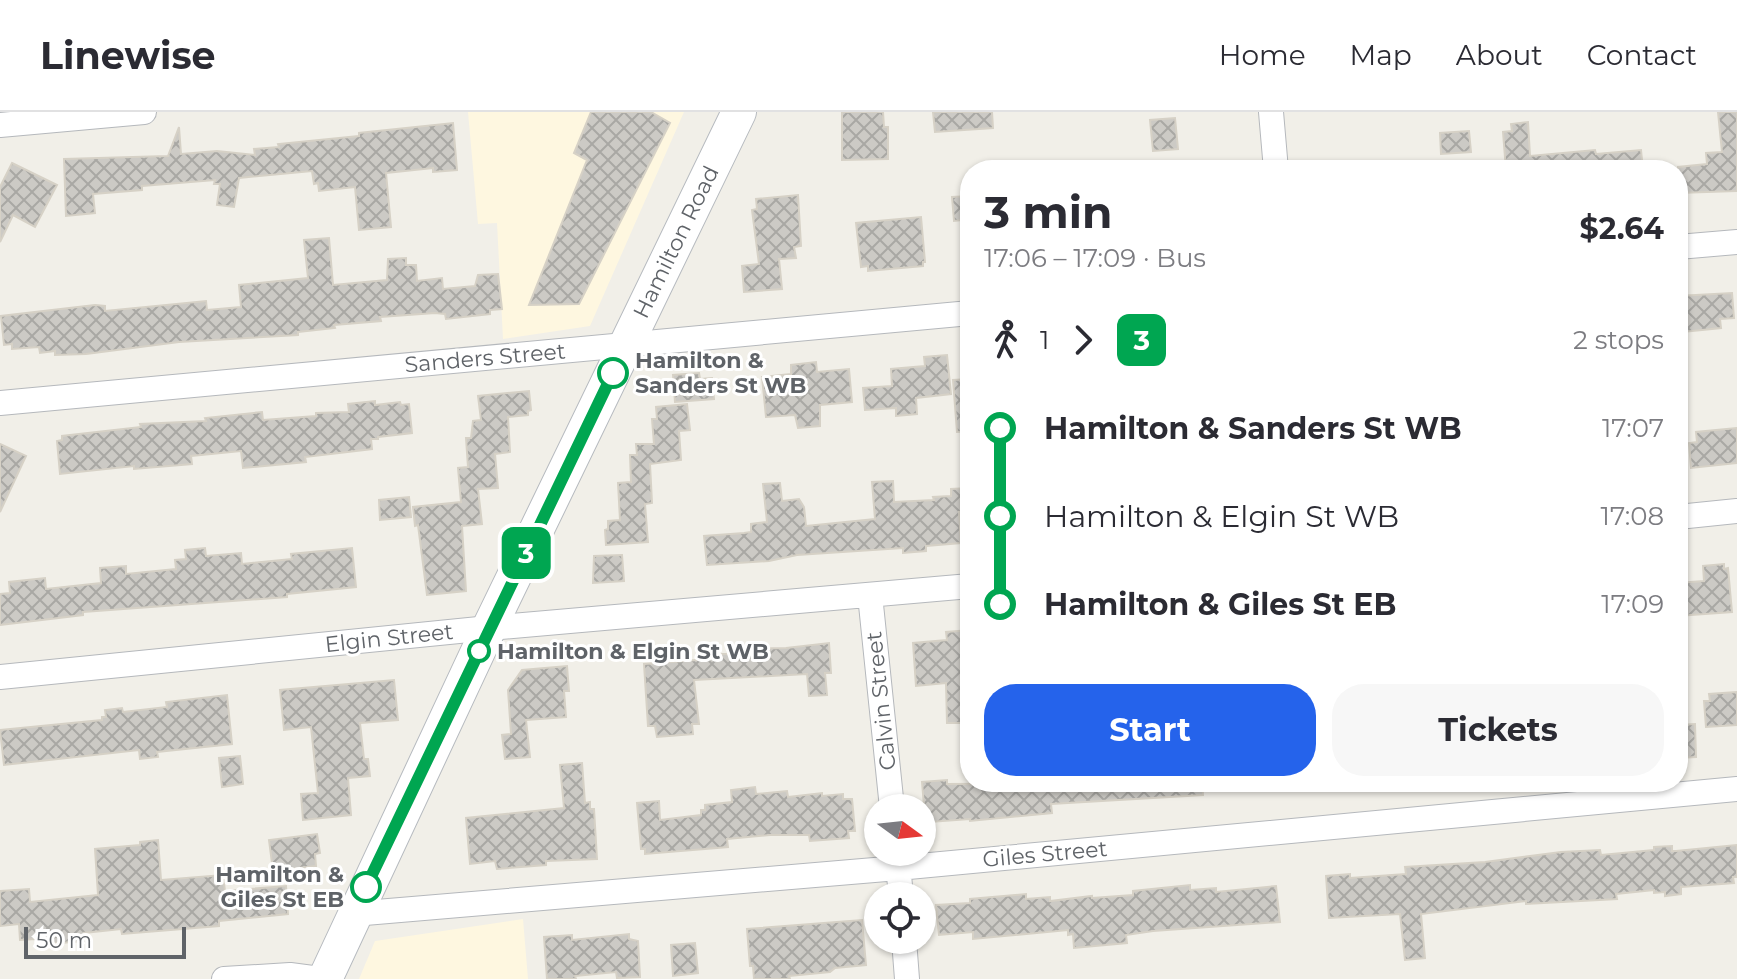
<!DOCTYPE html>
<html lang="en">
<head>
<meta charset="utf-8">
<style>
	:root { --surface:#fff; --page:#f7f7f7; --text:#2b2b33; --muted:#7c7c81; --line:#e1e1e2; --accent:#2563eb }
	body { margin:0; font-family:Montserrat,sans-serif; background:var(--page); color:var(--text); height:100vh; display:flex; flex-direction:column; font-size:30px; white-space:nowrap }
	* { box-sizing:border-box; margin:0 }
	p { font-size:26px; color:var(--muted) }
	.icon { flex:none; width:44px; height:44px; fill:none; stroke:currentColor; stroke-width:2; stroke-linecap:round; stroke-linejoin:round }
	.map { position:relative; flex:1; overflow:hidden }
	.drawer { position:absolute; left:960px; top:48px; width:728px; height:632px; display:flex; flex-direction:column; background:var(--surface); border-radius:32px; box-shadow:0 2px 6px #0004 }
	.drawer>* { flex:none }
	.badge { padding:0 16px; border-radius:12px; font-size:28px; line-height:52px }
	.needle { width:52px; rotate:105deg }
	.buttons { position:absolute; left:864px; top:682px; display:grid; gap:16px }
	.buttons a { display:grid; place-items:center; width:72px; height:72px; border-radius:50%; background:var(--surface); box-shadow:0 2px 6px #0004; font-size:40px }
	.scale { position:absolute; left:24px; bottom:20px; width:162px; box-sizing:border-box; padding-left:8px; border:4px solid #5f6368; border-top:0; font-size:22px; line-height:28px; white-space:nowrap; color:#5f6368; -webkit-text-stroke:6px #fff; paint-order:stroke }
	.map>.badge { position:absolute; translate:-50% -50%; box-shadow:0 0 0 4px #fff }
	.legs { display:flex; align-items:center; gap:12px; height:88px; padding:0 24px; font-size:26px }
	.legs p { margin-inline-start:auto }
	.overview { display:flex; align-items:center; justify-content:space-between; height:136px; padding:0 24px }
	h1 { font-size:44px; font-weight:700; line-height:60px }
	.cta { display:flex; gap:16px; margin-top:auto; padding:16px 24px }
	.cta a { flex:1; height:92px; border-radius:32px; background:var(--accent); color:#fff; font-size:32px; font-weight:700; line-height:92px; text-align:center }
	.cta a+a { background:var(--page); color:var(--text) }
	ul { padding:0 24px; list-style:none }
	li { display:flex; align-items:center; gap:28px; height:88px; font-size:30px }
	li i { display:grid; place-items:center; width:12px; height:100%; margin:0 10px; background:currentColor }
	li i::after { content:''; width:20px; height:20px; margin:-10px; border:6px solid; border-radius:50%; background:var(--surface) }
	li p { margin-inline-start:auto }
	li:first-child i { background:linear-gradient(#0000 50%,currentColor 0) }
	li:last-child i { background:linear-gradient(currentColor 50%,#0000 0) }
	header { display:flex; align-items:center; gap:48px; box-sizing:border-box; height:112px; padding:0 40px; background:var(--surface); border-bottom:2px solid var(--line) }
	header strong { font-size:38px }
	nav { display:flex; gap:44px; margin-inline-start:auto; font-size:28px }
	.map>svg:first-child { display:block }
	.commercial { fill:#fef7e0 }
	.building { fill:url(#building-cross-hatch); stroke:#d6d1c6; stroke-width:2 }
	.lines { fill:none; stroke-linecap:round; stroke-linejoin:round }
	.minor-casing { stroke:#b5b8bc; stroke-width:26 }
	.secondary-casing { stroke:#b6babf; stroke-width:36 }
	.minor { stroke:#fff; stroke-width:24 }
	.secondary { stroke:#fff; stroke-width:34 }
	.line-1-casing { stroke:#fff; stroke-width:18 }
	.line-1 { stroke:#00a651; stroke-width:12 }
	.stop-1-dot { fill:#fff; stroke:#00a651; stroke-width:4 }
	.labels { text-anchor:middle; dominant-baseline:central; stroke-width:6; stroke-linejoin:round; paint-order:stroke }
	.street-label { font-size:22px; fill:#5f6368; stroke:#fff }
	.stop-label { font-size:22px; font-weight:bold; fill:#5f6368; stroke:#fff; text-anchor:start }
</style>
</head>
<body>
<header>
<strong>Linewise</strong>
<nav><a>Home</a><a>Map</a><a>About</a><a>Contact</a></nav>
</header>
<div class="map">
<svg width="1737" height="867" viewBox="0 0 1737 867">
	<defs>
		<pattern id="building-cross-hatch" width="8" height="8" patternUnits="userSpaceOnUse" patternTransform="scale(2)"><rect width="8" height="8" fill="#cccac5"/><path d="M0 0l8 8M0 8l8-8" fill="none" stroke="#a9a8a4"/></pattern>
	</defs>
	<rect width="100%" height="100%" fill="#f1efe8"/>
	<!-- commercial -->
	<path class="commercial" d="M468,0H684L590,214L503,227L497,111L478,112Z
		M523,807L528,867H359L375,829Z"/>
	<!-- building -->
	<path class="building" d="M591,0H651L670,11L579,192L529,193L587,48L574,41Z
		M842,0H883L884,15H888V47L842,48Z
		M933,0H992L993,16L935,20Z
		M1718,0H1737V79L1678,81V55L1707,52L1706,41L1722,40Z
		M1175,6L1178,37L1153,39L1150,8Z
		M1528,10L1530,44L1595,38L1596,42L1641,38L1643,58H1506L1503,20L1512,19L1511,12Z
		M453,11L457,58L433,60V56L386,61L391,115L359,118L355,75L319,79L318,71L314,72L312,59L239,66L234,95L217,93L220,72H214L215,68L142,74V78L93,82L95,101L66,104L64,47L168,44L179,15L181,42L217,39L255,43L254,37L279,35L278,32L359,24V21Z
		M1469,19L1471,40L1441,42L1440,21Z
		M12,51L57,73L35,115L13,103L0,130V75Z
		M798,83L801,134L794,135L796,146L779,147L782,177L744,180L742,154L759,152L752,98L757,97L756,87Z
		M970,84V107L954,109L952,85Z
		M921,105L925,150H923V154L868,159V154L861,155L856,111Z
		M329,126L333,173L387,168L388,147L406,146V153H416L417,169L442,166L443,177L475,174L478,163L498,162L502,197L490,198V202L446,207L445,202L435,201L380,205L381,209L334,213L335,216L298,220V223L179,230L86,242L55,243V239L40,241L39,235L12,237V232L4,233L1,204L95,193L105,194V199L206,189L207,198L241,195L239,173L308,166L304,128Z
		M1732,181L1734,206L1720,207L1721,216L1683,220L1682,210L1678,211V184Z
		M947,243L951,282L916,286L917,302L896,304V296L865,298L863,276L892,274L891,257L925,254L924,245Z
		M816,250L817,260L849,257L852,290L820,293V314L798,316L795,303L766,305L762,265L791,262V253Z
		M699,261L700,267L712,266L714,287L675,290L673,263Z
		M970,267V319L957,320L953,268Z
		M529,279L531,298L528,299V303L508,305L510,340L495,342L498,376L478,377L482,412L462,414L466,479L427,483L418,413L415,414L413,395L461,390L458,356L468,355L466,326H471L473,309L481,308L478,284Z
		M375,289V293L400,290L401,293L409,292L412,321L378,325V327H371L372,337L305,345L306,350L243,356L241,339L191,344L192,352L134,357V354L60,362L57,329L62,328V324L141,315L140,312L206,309L205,306L262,300L263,308L316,304V301L349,300L348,292Z
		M687,292L690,318L679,319L681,348L650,352L652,391L645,392L648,430L606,433L605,418L608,417V409L620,408L618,371L631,370L630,343H637L636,332H654L652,307H657L656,295Z
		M1737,316V351L1691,356L1689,331L1697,330L1696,320Z
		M0,332L26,344L0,400Z
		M893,369L894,390L934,388L933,385L951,384V377L969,376L970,399L959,400L961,431L926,434V439L903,441V436L797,443L769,449L707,453L704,424L744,421L751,420V412L767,410L763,372L780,371L782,389L799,387L804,395L806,414L875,407L872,370Z
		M409,385L411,405L380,408L379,388Z
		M205,436L206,444L241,441L242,452L292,447L291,442L352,436L356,475L287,482V485L83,500V503L0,513V482L10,481L9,470L45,466L46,477L101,471L100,456L126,454V462L176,457L175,448L186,447L185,438Z
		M622,443L624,469L593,471L594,444Z
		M1724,452V457L1728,456L1732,500L1678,504V471L1704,469L1703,454Z
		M970,518L969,611H947L946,571L916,574L913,531L947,528L946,520Z
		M829,531L831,561H825L827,583L809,584L807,562L694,568L699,612H692L693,622L657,625L655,614H648L644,552L722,546L721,542H728L727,537L786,536Z
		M567,554L569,579H564L566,605L526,608L530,645L505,647L502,623L511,622L508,578L522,558Z
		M394,568L398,608L360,611L364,647H368L370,664L348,666L351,703L303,708L301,682L318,681L311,615L284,618L280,578Z
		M1737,580V613L1706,615L1704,589H1710L1709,582Z
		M227,583L232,632L157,640L158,645L140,647L139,638L4,653L0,618L102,608V605H106L105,598L122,596L123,600L167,595L166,590Z
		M1695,612L1696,645L1678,646V613Z
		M240,644L243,672L222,675L219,646Z
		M582,651L585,691L590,690V697H594L597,747L546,749V753L497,757L495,749L470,752L466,706L564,696L560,653Z
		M947,668V672L1202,670L1203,683L1051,692L1052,701L970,709V707L930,710V705L925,706L922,670Z
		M755,675L756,682L787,679L788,685L822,681V684L843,682V687H852L855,719H848L849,726L810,729L809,723H770L727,727L728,735L705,737L645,742V737H641L637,691L659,689L660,708L701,703V698H705V693L732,690L731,678Z
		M317,722L320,741L315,742L316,754L273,759L269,728Z
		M158,728L161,768L223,763L225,779L286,774L288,802L219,809V814L122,822L121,817L84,821V829L60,831H38L36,827L20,828L19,812L0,814V779L29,777L30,790L98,783L95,737L140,733V730Z
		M1737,733V765H1733L1734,771L1681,775V782L1665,784V780L1654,781V778L1616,782L1617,787L1526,792V789L1421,802L1425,846L1405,848L1400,802L1329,806L1326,764L1350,762V766L1406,762L1405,755L1485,750L1561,740L1600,738L1601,743L1654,738V735L1672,734V739H1676Z
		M1190,773V778L1216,776V780L1276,774L1280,810L1153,819L1126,823L1127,831L1074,836L1073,822L1068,823V818L973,827V820L939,823L936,793L970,791V787L1026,782V787L1050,785V789L1092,784V786L1133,783V779Z
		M862,808L866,853L835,856L830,860L789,864L790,867H754L753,854H750L747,817Z
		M629,822V827L638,829L640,865L617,866L616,860L575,864L576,867H547L544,825L572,823V828Z
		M695,831L698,861L673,864L671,833Z"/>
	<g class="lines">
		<defs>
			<path id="minor" d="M1271,0L1276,58
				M0,13L144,0
				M1678,135L1737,130
				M0,291L970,201
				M1678,405L1737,399
				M870,483L892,696
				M0,565L489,516L970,474
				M897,743L901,784
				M353,802L898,756L1737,677
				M904,828L907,867
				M224,867L290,863L320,867"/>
			<path id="secondary" d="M325,867L489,516L739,0"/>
		</defs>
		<!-- minor casing -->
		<use href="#minor" class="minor-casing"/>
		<!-- secondary casing -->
		<use href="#secondary" class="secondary-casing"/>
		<!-- minor -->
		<use href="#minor" class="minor"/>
		<!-- secondary -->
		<use href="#secondary" class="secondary"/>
	</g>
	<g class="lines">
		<defs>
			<path id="line-1" d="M366,775L613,261"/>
		</defs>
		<!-- line-1 casing -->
		<use href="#line-1" class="line-1-casing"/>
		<!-- line-1 -->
		<use href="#line-1" class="line-1"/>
	</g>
	<!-- markers -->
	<g class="stop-1-dot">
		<circle cx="613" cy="261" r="14"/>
		<circle cx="479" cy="539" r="10"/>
		<circle cx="366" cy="775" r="14"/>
	</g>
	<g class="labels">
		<!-- street labels -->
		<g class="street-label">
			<text transform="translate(676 130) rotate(-64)">Hamilton Road</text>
			<text transform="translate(485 246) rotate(-5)">Sanders Street</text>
			<text transform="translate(389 526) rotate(-6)">Elgin Street</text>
			<text transform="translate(881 589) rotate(-96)">Calvin Street</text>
			<text transform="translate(1045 742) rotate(-5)">Giles Street</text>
		</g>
		<!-- stop labels -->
		<g class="stop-label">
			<text x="635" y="248">Hamilton &amp;<tspan x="635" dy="25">Sanders St WB</tspan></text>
			<text x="497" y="539">Hamilton &amp; Elgin St WB</text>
			<text x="344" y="762" text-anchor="end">Hamilton &amp;<tspan x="344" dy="25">Giles St EB</tspan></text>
		</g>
	</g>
</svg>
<div class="buttons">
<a><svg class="needle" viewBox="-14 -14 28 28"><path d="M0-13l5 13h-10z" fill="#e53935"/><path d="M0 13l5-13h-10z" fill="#7c7c81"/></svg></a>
<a><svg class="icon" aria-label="locate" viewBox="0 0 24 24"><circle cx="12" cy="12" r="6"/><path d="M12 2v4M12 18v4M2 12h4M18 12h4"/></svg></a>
</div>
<div class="scale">50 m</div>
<b class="badge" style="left:526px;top:441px;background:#00a651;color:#fff">3</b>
<section class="drawer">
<div class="overview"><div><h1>3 min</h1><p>17:06 – 17:09 · Bus</p></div><b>$2.64</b></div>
<div class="legs"><svg class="icon" aria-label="walk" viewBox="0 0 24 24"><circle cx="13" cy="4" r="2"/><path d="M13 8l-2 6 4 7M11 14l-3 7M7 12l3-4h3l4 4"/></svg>1<svg class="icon" aria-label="forward" viewBox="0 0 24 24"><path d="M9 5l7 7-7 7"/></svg><b class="badge" style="background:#00a651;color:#fff">3</b><p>2 stops</p></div>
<ul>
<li><i style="color:#00a651"></i><b>Hamilton &amp; Sanders St WB</b><p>17:07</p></li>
<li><i style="color:#00a651"></i><span>Hamilton &amp; Elgin St WB</span><p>17:08</p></li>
<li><i style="color:#00a651"></i><b>Hamilton &amp; Giles St EB</b><p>17:09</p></li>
</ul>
<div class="cta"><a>Start</a><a>Tickets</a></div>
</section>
</div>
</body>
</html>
